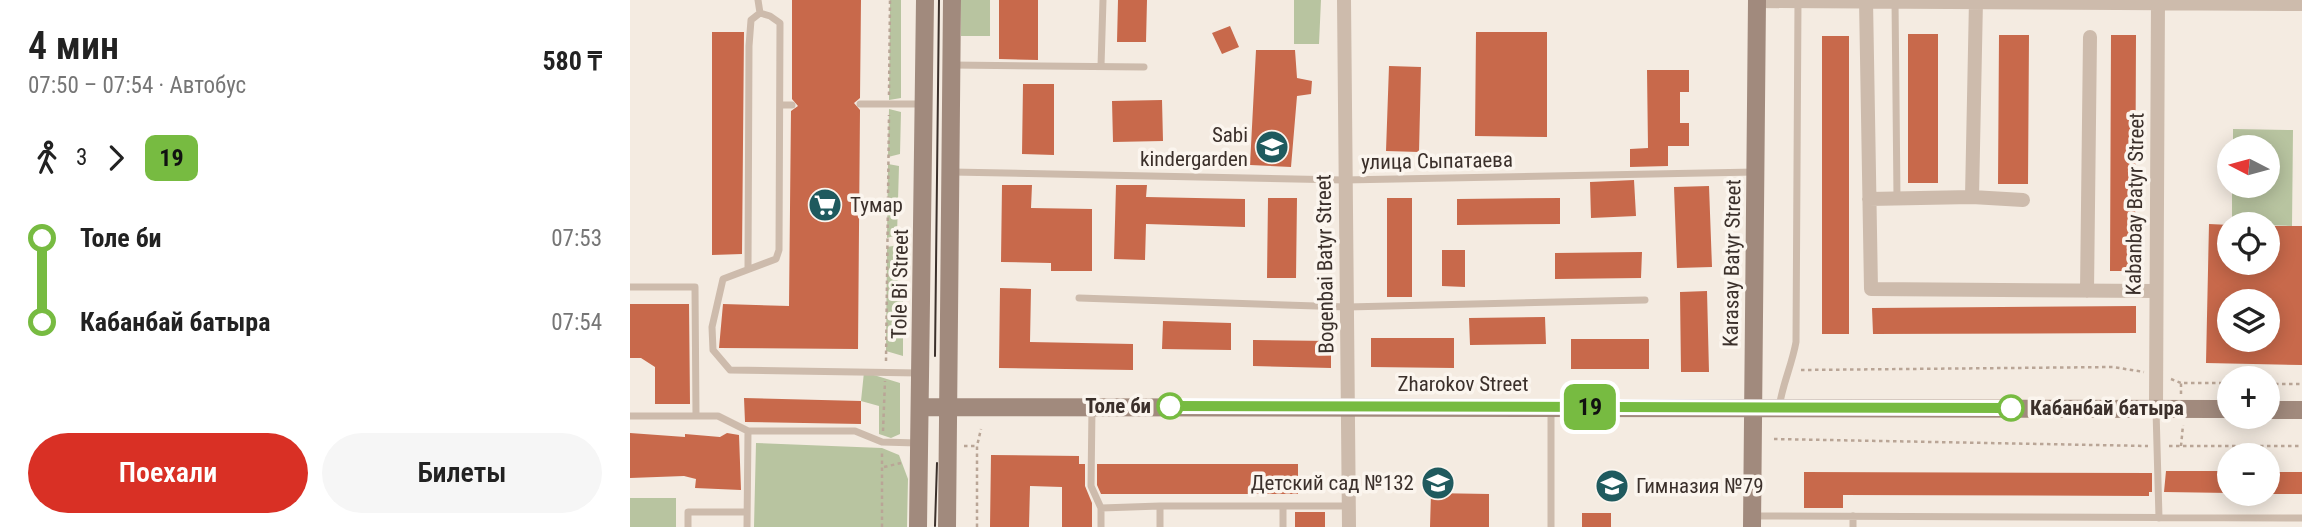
<!DOCTYPE html>
<html lang="ru">
<head>
<meta charset="utf-8">
<style>
	:root { --surface:#fff; --page:#f6f6f6; --text:#222; --muted:#767676; --accent:#d93025 }
	body { margin:0; font-family:"Roboto Condensed",sans-serif; background:var(--page); color:var(--text); height:100vh; display:flex; flex-direction:column; font-size:26px; white-space:nowrap }
	* { box-sizing:border-box; margin:0 }
	p { font-size:23px; color:var(--muted) }
	.icon { flex:none; width:38px; height:38px; fill:none; stroke:currentColor; stroke-width:2; stroke-linecap:round; stroke-linejoin:round }
	.map { position:relative; flex:1; overflow:hidden }
	.sheet { display:flex; flex-direction:column; background:var(--surface); width:630px }
	.sheet>* { flex:none }
	.badge { padding:0 14px; border-radius:10px; font-size:24px; line-height:46px }
	.needle { width:46px; rotate:276deg }
	.fabs { position:absolute; left:1587px; top:135px; display:grid; gap:14px }
	.fabs a { display:grid; place-items:center; width:63px; height:63px; border-radius:50%; background:var(--surface); box-shadow:0 4px 18px #0003; font-size:35px }
	.map>.badge { position:absolute; translate:-50% -50%; box-shadow:0 0 0 4px #fff }
	.legs { display:flex; align-items:center; gap:10px; height:77px; padding:0 28px; font-size:23px }
	.legs p { margin-inline-start:auto }
	.head { display:flex; align-items:center; justify-content:space-between; height:119px; padding:0 28px }
	h1 { font-size:38px; font-weight:600; line-height:52px }
	.action { display:flex; gap:14px; margin-top:auto; padding:14px 28px }
	.action a { flex:1; height:80px; border-radius:42px; background:var(--accent); color:#fff; font-size:28px; font-weight:600; line-height:80px; text-align:center }
	.action a+a { background:var(--page); color:var(--text) }
	ul { padding:0 28px; list-style:none }
	li { display:flex; align-items:center; gap:24px; height:84px; font-size:26px }
	li i { display:grid; place-items:center; width:10px; height:100%; margin:0 9px; background:currentColor }
	li i::after { content:''; width:18px; height:18px; margin:-9px; border:5px solid; border-radius:50%; background:var(--surface) }
	li p { margin-inline-start:auto }
	li:first-child i { background:linear-gradient(#0000 50%,currentColor 0) }
	li:last-child i { background:linear-gradient(currentColor 50%,#0000 0) }
	main { display:flex; flex:1; min-height:0 }
	.map>svg:first-child { display:block }
	.green { fill:#b8c4a0 }
	.building { fill:#c8694b; fill-rule:evenodd }
	.lines { fill:none; stroke-linecap:round; stroke-linejoin:round }
	.path { stroke:#b9a596; stroke-width:2.5; stroke-dasharray:3.5 3.5; stroke-linecap:butt }
	.lane { stroke:#cdbbac; stroke-width:7 }
	.street { stroke:#cdbbac; stroke-width:14 }
	.secondary { stroke:#a18a7d; stroke-width:18 }
	.tram { stroke:#3b302b; stroke-width:2 }
	.line-1-casing { stroke:#fff; stroke-width:16 }
	.line-1 { stroke:#77bb41; stroke-width:10 }
	.stop-1-dot { fill:#fff; stroke:#77bb41; stroke-width:3.5 }
	.labels { text-anchor:middle; dominant-baseline:central; stroke-width:7; stroke-linejoin:round; paint-order:stroke }
	.poi-label { font-size:21px; fill:#3b302b; stroke:#fbf5ee; text-anchor:end }
	.street-label { font-size:21px; fill:#3b302b; stroke:#fbf5ee }
	.stop-label { font-size:21px; font-weight:bold; fill:#3b302b; stroke:#fbf5ee; text-anchor:end }
</style>
</head>
<body>
<main>
<section class="sheet">
<div class="head"><div><h1>4 мин</h1><p>07:50 – 07:54 · Автобус</p></div><b>580 ₸</b></div>
<div class="legs"><svg class="icon" aria-label="walk" viewBox="0 0 24 24"><circle cx="13" cy="4" r="2"/><path d="M13 8l-2 6 4 7M11 14l-3 7M7 12l3-4h3l4 4"/></svg>3<svg class="icon" aria-label="forward" viewBox="0 0 24 24"><path d="M9 5l7 7-7 7"/></svg><b class="badge" style="background:#77bb41;color:#111">19</b></div>
<ul>
<li><i style="color:#77bb41"></i><b>Толе би</b><p>07:53</p></li>
<li><i style="color:#77bb41"></i><b>Кабанбай батыра</b><p>07:54</p></li>
</ul>
<div class="action"><a>Поехали</a><a>Билеты</a></div>
</section>
<div class="map">
<svg width="1672" height="527" viewBox="0 0 1672 527">
	<rect width="100%" height="100%" fill="#f4ebe1"/>
	<!-- green -->
	<path class="green" d="M260,0H271V98L259,100Z
		M331,0H360V36H331Z
		M664,0H691L689,44H664Z
		M259,109L271,112L270,154L258,157Z
		M1603,129L1663,130L1662,226L1602,224V186H1638V147H1603Z
		M258,164L269,166L267,235L257,238Z
		M269,245L267,290L273,295V356L256,351L257,247Z
		M234,372L270,383V434L261,438L249,434V406L231,401Z
		M126,443L252,448L269,455L278,479L277,527H124Z
		M0,498H46V527H0Z"/>
	<!-- building -->
	<path class="building" d="M162,0H231L230,98L224,103L230,110L228,349L89,348L93,304L159,306L161,111L168,106L162,99Z
		M369,0H408V60L369,59Z
		M488,0H517L516,42H487Z
		M600,26L609,47L592,54L582,33Z
		M82,32H114L112,254L82,255Z
		M846,32H917V137L845,136Z
		M1278,34H1308V183H1278Z
		M1369,35H1399L1398,184H1368Z
		M1481,35H1506L1505,271H1480Z
		M1192,36H1219V334H1192Z
		M626,50H665L667,78L682,81L681,94L667,96L661,167L620,165Z
		M759,66L791,67L789,152L756,151Z
		M1017,70H1059V92H1050V123H1059V146H1038V166L1000,167V149L1018,148Z
		M393,84H424V155L392,154Z
		M532,100L533,141L483,142L482,101Z
		M1004,180L1006,216L961,218L960,182Z
		M372,185H402L401,208L462,209V271H421V263L371,262Z
		M486,185H517L516,197L615,199V227L516,224L515,260L484,259Z
		M1079,186L1082,267L1047,268L1044,187Z
		M638,198H667L666,278H637Z
		M757,198H782V297H757Z
		M930,198V224L827,225V199Z
		M1579,224L1600,225V262H1638V226H1672V365L1576,363ZM1600,301H1638V340H1600Z
		M812,250H835V287L812,286Z
		M1012,252L1011,278L925,279V253Z
		M370,288L401,289L400,342L503,344V370L369,368Z
		M1077,291L1079,372H1051L1050,292Z
		M0,304H59L60,404H25V367L11,358H0Z
		M1506,306V333L1243,334L1242,308Z
		M915,317L916,344L840,345L839,318Z
		M533,321L601,323V350L532,349Z
		M741,338H824V368L741,367Z
		M941,339H1019V369H941Z
		M623,340L701,341V368L623,366Z
		M114,398L231,401V424L115,422Z
		M0,433L55,437V434L90,437L97,433L109,435L111,490L65,488L66,479L54,476L0,478Z
		M361,455L449,456V464H455V486L462,503V527H432V487L400,486L399,527H360Z
		M467,464H668V494H471L467,485Z
		M1536,471H1600V493L1534,492Z
		M1174,472L1522,473V492H1519V496L1213,495V508H1174Z
		M1638,472H1672V494H1638Z
		M801,493L859,494V527H800Z
		M665,512H695V527H665Z
		M952,513H981V527H952Z"/>
	<g class="lines">
		<!-- path -->
		<path class="path" d="M259,95L260,0
			M256,361L259,115
			M1171,370L1483,367L1514,372
			M1541,379L1551,383
			M1638,384H1672
			M1551,394V383H1600
			M253,431L255,381
			M1144,439L1518,446
			M334,446H347
			M1539,446H1672
			M1551,446L1553,425
			M254,467L271,463
			M252,527V451
			M347,527V446L351,429"/>
		<!-- lane -->
		<path class="lane" d="M128,0L130,13
			M1265,0L1267,198
			M322,65L514,67
			M471,66L473,0
			M230,104H292
			M150,105H162
			M322,172L714,180L1125,172
			M118,268L119,46L121,20L130,13L140,16L150,23L149,250L146,259L93,279L82,327L83,350L100,370L289,373
			M0,287H65L66,416
			M449,298L717,307L1015,300
			M462,408L461,486L471,508V527
			M1149,408C1152,385 1162,365 1166,342L1168,0
			M1526,410L1529,518
			M0,416H88L118,431L117,527
			M118,431H225L252,442L287,443
			M653,506V527
			M471,508L530,506
			M1123,516L1672,518
			M1223,516V527
			M58,527V512H117
			M530,527V506H718
			M921,527V408"/>
		<!-- street -->
		<path class="street" d="M714,0L719,527
			M1236,0L1241,289L1525,291
			M1346,0L1342,197L1393,200
			M1127,1L1672,4
			M1239,199L1342,197
			M1457,291L1460,37
			M1526,408L1528,0"/>
		<!-- secondary -->
		<path class="secondary" d="M291,407L1600,409
			M1638,410H1672
			M288,527L295,0
			M317,527L322,0
			M1122,527L1127,0"/>
		<!-- tram -->
		<path class="tram" d="M305,356L309,0
			M305,526L307,463"/>
	</g>
	<g class="lines">
		<defs>
			<path id="line-1" d="M540,406L1381,408"/>
		</defs>
		<!-- line-1 casing -->
		<use href="#line-1" class="line-1-casing"/>
		<!-- line-1 -->
		<use href="#line-1" class="line-1"/>
	</g>
	<!-- icons -->
	<defs>
		<symbol id="school-disc" viewBox="-11 -11 22 22"><circle r="9.5" fill="#1f5a5e" stroke="#fbf5ee"/><path d="M0-5L7-2L0 1L-7-2ZM-4 1L0 2.5L4 1V4Q0 6-4 4Z" fill="#fff"/></symbol>
		<symbol id="supermarket-disc" viewBox="-11 -11 22 22"><circle r="9.5" fill="#1f5a5e" stroke="#fbf5ee"/><path d="M-6-5.5h2.5l.6 2H6L4.5 2H-2.5L-4.4-4H-6ZM-1.5 3.2a1.3 1.3 0 1 0 .1 0ZM3 3.2a1.3 1.3 0 1 0 .1 0Z" fill="#fff"/></symbol>
	</defs>
	<g fill-rule="evenodd">
		<use href="#school-disc" x="623" y="128" width="38" height="38"/>
		<use href="#supermarket-disc" x="176" y="186" width="38" height="38"/>
		<use href="#school-disc" x="789" y="464" width="38" height="38"/>
		<use href="#school-disc" x="963" y="467" width="38" height="38"/>
	</g>
	<!-- markers -->
	<g class="stop-1-dot">
		<circle cx="540" cy="406" r="12"/>
		<circle cx="1381" cy="408" r="12"/>
	</g>
	<g class="labels">
		<!-- poi labels -->
		<g class="poi-label">
			<text x="618" y="135">Sabi<tspan x="618" dy="24">kindergarden</tspan></text>
			<text x="220" y="205" text-anchor="start">Тумар</text>
			<text x="784" y="483">Детский сад №132</text>
			<text x="1006" y="486" text-anchor="start">Гимназия №79</text>
		</g>
		<!-- street labels -->
		<g class="street-label">
			<text transform="translate(807 161) rotate(-1)">улица Сыпатаева</text>
			<text transform="translate(1505 204) rotate(-89)">Kabanbay Batyr Street</text>
			<text transform="translate(1102 263) rotate(-89)">Karasay Batyr Street</text>
			<text transform="translate(695 264) rotate(-91)">Bogenbai Batyr Street</text>
			<text transform="translate(270 284) rotate(-89)">Tole Bi Street</text>
			<text x="833" y="384">Zharokov Street</text>
		</g>
		<!-- stop labels -->
		<g class="stop-label">
			<text x="521" y="406">Толе би</text>
			<text x="1400" y="408" text-anchor="start">Кабанбай батыра</text>
		</g>
	</g>
</svg>
<div class="fabs">
<a><svg class="needle" viewBox="-14 -14 28 28"><path d="M0-13l5 13h-10z" fill="#e53935"/><path d="M0 13l5-13h-10z" fill="#767676"/></svg></a>
<a><svg class="icon" aria-label="locate" viewBox="0 0 24 24"><circle cx="12" cy="12" r="6"/><path d="M12 2v4M12 18v4M2 12h4M18 12h4"/></svg></a>
<a><svg class="icon" aria-label="layers" viewBox="0 0 24 24"><path d="M12 4l9 5-9 5-9-5zM3 14l9 5 9-5"/></svg></a>
<a>+</a>
<a>−</a>
</div>
<b class="badge" style="left:960px;top:407px;background:#77bb41;color:#111">19</b>
</div>
</main>
</body>
</html>
